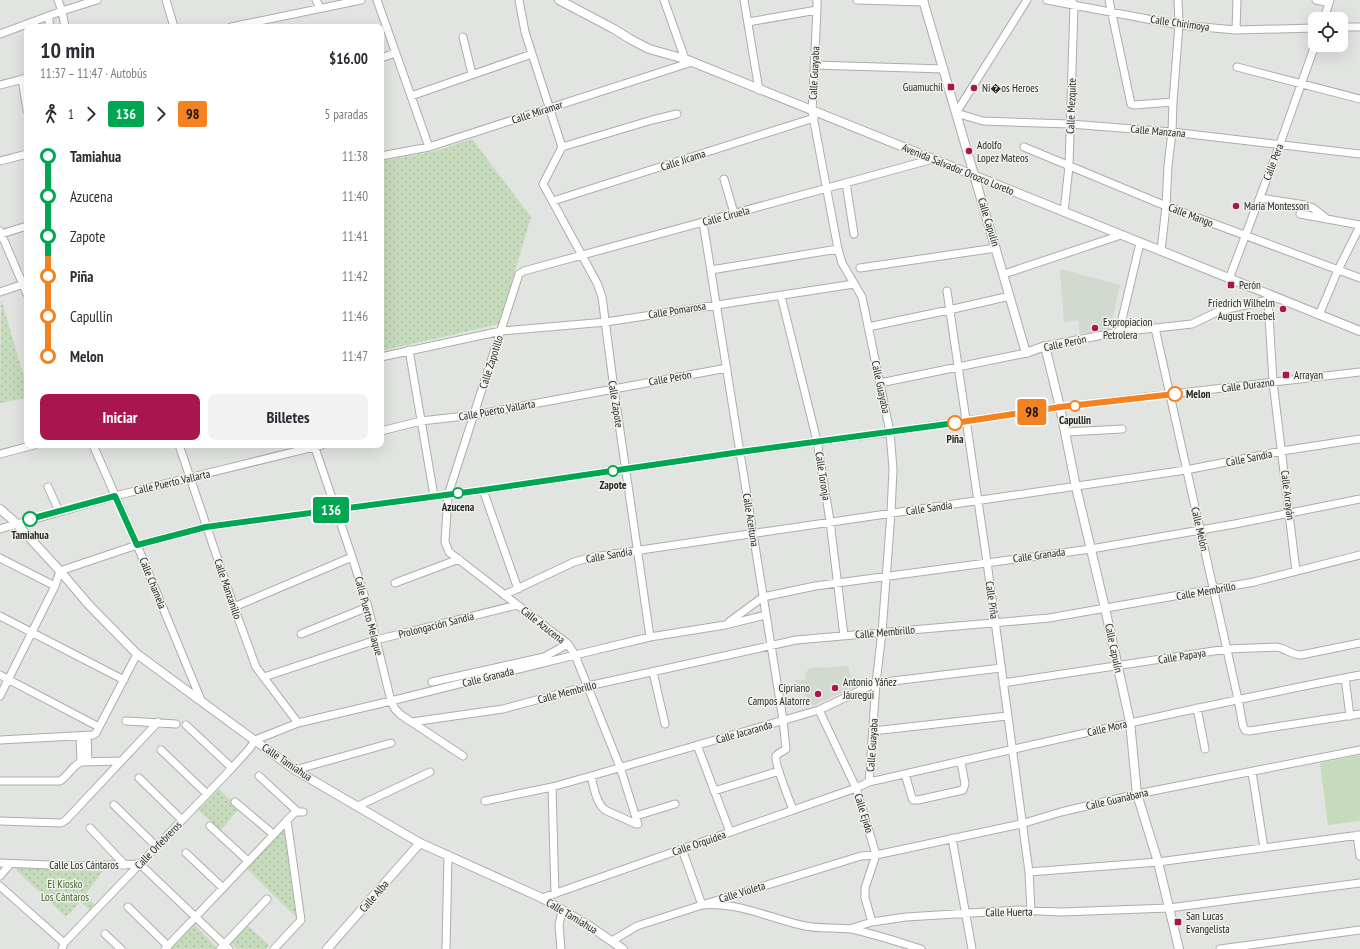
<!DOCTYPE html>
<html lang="es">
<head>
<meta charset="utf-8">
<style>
	:root { --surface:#fff; --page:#f2f2f3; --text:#2b2b33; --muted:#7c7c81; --accent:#a9164f }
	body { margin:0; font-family:"PT Sans Narrow",sans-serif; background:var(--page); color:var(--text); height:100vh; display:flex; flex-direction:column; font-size:15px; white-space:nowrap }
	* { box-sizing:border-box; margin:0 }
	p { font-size:13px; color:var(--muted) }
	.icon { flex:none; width:22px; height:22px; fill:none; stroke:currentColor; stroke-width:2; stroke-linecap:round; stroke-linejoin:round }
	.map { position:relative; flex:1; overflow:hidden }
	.panel { position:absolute; left:24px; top:24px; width:360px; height:424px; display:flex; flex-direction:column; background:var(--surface); border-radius:8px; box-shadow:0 4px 16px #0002 }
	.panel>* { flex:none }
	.badge { padding:0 8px; border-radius:3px; font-size:14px; line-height:26px }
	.controls { position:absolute; left:1308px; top:12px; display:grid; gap:8px }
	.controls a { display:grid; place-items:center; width:40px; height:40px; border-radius:8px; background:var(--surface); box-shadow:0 4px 16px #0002; font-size:20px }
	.map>.badge { position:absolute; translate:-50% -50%; box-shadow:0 0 0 2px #fff }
	.legs { display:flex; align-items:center; gap:6px; height:44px; padding:0 16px; font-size:13px }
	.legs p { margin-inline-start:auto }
	.overview { display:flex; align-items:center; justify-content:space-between; height:68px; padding:0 16px }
	h1 { font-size:22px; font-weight:800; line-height:30px }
	.primary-button { display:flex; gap:8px; margin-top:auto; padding:8px 16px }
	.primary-button a { flex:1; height:46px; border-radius:8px; background:var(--accent); color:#fff; font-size:16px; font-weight:800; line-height:46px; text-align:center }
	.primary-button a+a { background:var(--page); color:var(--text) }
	ul { padding:0 16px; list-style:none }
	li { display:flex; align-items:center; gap:14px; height:40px; font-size:15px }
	li i { display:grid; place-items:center; width:6px; height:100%; margin:0 5px; background:currentColor }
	li i::after { content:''; width:10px; height:10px; margin:-5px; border:3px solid; border-radius:50%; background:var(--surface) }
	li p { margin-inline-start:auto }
	li:first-child i { background:linear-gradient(#0000 50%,currentColor 0) }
	li:last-child i { background:linear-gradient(currentColor 50%,#0000 0) }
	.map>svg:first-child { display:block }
	.built { fill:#d2d9cf }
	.green { fill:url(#green-dots) }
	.pitch { fill:#c6dbbb }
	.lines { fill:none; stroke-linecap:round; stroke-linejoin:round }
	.minor-casing { stroke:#abaeaa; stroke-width:9 }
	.tertiary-casing { stroke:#abaeaa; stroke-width:10 }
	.minor { stroke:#fff; stroke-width:7 }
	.tertiary { stroke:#fff; stroke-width:8 }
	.line-1-casing { stroke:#fff; stroke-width:9 }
	.line-2-casing { stroke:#fff; stroke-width:9 }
	.line-1 { stroke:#00a651; stroke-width:6 }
	.line-2 { stroke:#f58220; stroke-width:6 }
	.poi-dot { fill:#a9164f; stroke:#eff1ed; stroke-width:1.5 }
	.stop-2-dot { fill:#fff; stroke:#f58220; stroke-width:2 }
	.stop-1-dot { fill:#fff; stroke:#00a651; stroke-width:2 }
	.labels { text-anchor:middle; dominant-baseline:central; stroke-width:3; stroke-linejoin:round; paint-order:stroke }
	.street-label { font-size:11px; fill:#272826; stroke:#eff1ed }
	.poi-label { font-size:11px; fill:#272826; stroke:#eff1ed; text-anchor:start }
	.stop-label { font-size:11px; font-weight:bold; fill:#272826; stroke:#eff1ed }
	.park-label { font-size:11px; fill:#416329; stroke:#eff1ed }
</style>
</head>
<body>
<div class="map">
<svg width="1360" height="949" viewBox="0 0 1360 949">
	<defs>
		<pattern id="green-dots" width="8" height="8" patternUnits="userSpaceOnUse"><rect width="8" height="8" fill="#c6dbbb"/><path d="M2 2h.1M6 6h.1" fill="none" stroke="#aabca1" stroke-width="1.8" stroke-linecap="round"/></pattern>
	</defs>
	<rect width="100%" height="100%" fill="#e1e4e0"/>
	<!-- built -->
	<path class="built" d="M1060,269L1120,285L1110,329L1080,334L1078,320L1064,323Z
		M848,666L854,687L812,706L794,680H806L805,673L810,668Z"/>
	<!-- green -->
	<path class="green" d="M472,139L531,217L499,324L381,351V161L436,151Z
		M1,299L27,387V398L0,403Z
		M219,789L239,809L221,830L198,810Z
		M285,828L297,910L296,917L246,868Z
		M17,867L67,871H103L85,895L94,904L90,910L80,902L66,917L16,870Z
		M194,924L218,949H170Z
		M247,925L269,945L266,949H237L231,942Z"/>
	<!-- pitch -->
	<path class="pitch" d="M1360,755V821L1328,825L1320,763Z"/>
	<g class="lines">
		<defs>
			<path id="minor" d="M58,0L62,11L65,27
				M166,0L174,27
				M316,0L320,8
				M377,0L429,147
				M519,0L525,32L562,147
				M664,0L685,59
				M744,0L759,90
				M817,0V10L812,111L838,249L842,263L862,297L890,432L893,469L891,513L882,632L876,683L869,782
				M857,0L924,2
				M1027,0L956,113L983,121L1070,124L1172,132L1360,154
				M1047,0L1179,25L1236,30L1315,28
				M1109,0L1131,104L1134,105L1173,102
				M1316,0L1329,3
				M48,16L50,27
				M1324,19L1330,0
				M748,22L817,10
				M231,27L361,0
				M1341,27H1360
				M1236,30L1237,0
				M0,34L62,11L97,0
				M463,37L472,74
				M381,58L395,53
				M814,65L944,69
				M1237,67L1360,99
				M22,79L27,110
				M0,85L27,78
				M411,96L532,54
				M1024,147L1166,206L1360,278
				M381,156L429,147L692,62
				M0,161L27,154
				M724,179L734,213
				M846,183L854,234
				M1260,198L1305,205L1313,208L1327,219
				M553,201L814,118
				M1064,212L1069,166L1074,5L1072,1
				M1300,214L1360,225
				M703,222L783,720L786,749C784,751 778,753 776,756C774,762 790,802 793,810
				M0,231L27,294
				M1,234L27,226
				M1161,251L1166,206L1168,166L1172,132L1173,102L1179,25L1178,0
				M860,268L996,248
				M711,270L838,249
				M1004,274L1121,235
				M1229,279L1280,144L1315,45
				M947,291L987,562L1029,872L1031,911
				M0,292L27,283
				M781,296L817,441L830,521L844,636
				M1268,300L1273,382L1296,571
				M1319,315L1338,270L1360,226
				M868,327L949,310L1010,296
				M1155,328L1238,699L1243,726L1245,730L1249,731L1360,714
				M1119,332L1140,243
				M1045,346L1119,332L1192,324L1219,311L1268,300L1270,296
				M409,350L434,496
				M381,357L501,331L606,322L854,284
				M880,383L1026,353
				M381,431L421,421L474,415L727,368
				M1066,432L1122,429
				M93,445L137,545L201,700
				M179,445L234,607L256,667L298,723
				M314,445L352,557L368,607L391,701L395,709L401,715L463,756
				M0,454L34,445
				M48,487L59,511
				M483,490L518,589
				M0,529L115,496L322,445
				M0,558L55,586
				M395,583L459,559
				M504,595L574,562L593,557L1186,470L1282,451L1360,439
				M234,607L352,557
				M0,616L124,680
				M729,622L763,597L815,586L1091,549L1235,524L1360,499
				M301,634L368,607
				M650,637L614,389L602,297L597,283L543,184L562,147L652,120L677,114
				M653,672L665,724
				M0,675L99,727
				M264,677L376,640L517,605
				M1345,678L1350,716
				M432,682L544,657L568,644
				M1003,683L1227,649L1276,647C1285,648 1292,655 1301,655L1360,643
				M0,696L55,586L60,571L137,545L206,527L483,490L739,452L890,432L1060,407L1360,372
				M1197,708L1205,749
				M819,710L856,788L872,841L876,855L865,888V898L872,922
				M126,721L176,724
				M412,722L503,709L588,686L796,640L1049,618L1254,582L1360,555
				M186,725L232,768
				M873,731L1007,716
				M80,736L81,762
				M87,736L88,761
				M0,740L93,735L96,733L137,654
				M697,745L730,832
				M161,750L207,794
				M295,770L391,743
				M1252,772L1264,848
				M905,774L912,798L913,800H918L963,790L965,784L961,762
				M259,776L298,812H303
				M591,776C594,788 596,802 605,810L636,824H638L620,767L575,655L568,644L449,552L445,542L448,495L519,274L524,271L933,159
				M139,778L182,820
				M0,781H60C68,776 72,766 81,762L120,761
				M552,787L555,894
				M714,791L779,771
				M485,801L552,787L591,776L819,710L876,683L1001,668
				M235,802L273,834
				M114,805L157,847
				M358,806L430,772
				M636,816L675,804
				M0,821L61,823L66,820L158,722
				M210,826L248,861
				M90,828L125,865
				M1357,835L1360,856
				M952,838L972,949
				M682,849L702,905C737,901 771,919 805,926C820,929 836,927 851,929C875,934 898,942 921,949
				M186,853L223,888
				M0,863L74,866L140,864L229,949
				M1029,872L1158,862L1360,835
				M0,876L10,864
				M0,886L64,943
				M542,898L856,788L869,782C1032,745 1195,707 1360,675
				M128,907L168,946
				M849,929L872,922L906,917L1020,910L1061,912L1169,908L1360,883
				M105,934L121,949
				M612,941L637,926L702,905L861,856L876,855L1021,824L1061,812L1137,794L1360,750
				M62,949L64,943L232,768L250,748L255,740L298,723L391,701L575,655L650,637L725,625L766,615
				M165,949L296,811
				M220,949L267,899
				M274,949L301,920L287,820
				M446,949L448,855
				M561,949L559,925L562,911
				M1220,949L1360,930"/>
			<path id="tertiary" d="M559,0L614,29L630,39L649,49L685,59L1360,331
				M923,0L1026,353L1045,346L1060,407L1076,487L1105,608L1130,722L1137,794L1158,862L1179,949
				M0,509L16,523L60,571L89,605L137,654L295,770L420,843L542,898L588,925L623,949
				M327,949L420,843"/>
		</defs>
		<!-- minor casing -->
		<use href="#minor" class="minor-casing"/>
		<!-- tertiary casing -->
		<use href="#tertiary" class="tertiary-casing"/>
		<!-- minor -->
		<use href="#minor" class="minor"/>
		<!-- tertiary -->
		<use href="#tertiary" class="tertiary"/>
	</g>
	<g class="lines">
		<defs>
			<path id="line-1" d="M30,519L115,496L137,545L206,527L483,490L740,452L955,423"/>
			<path id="line-2" d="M955,423L1060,407L1175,394"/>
		</defs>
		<!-- line-1 casing -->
		<use href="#line-1" class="line-1-casing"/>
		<!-- line-2 casing -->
		<use href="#line-2" class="line-2-casing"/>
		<!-- line-1 -->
		<use href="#line-1" class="line-1"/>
		<!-- line-2 -->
		<use href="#line-2" class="line-2"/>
	</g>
	<!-- markers -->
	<g class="poi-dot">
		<rect x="947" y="83" width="8" height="8" rx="2"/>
		<circle cx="974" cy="88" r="4"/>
		<circle cx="969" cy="151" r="4"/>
		<circle cx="1236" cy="206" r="4"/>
		<rect x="1227" y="281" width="8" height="8" rx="2"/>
		<circle cx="1283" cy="309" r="4"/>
		<circle cx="1095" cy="328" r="4"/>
		<rect x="1282" y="371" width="8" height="8" rx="2"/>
		<circle cx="835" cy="688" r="4"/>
		<circle cx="818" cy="694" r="4"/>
		<rect x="1174" y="918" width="8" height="8" rx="2"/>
	</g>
	<g class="stop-2-dot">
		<circle cx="1175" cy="394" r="7"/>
		<circle cx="1075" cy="406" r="5"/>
		<circle cx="955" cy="423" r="7"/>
	</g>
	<g class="stop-1-dot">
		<circle cx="613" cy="471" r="5"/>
		<circle cx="458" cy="493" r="5"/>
		<circle cx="30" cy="519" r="7"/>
	</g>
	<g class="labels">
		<!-- street labels -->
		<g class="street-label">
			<text transform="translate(1180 23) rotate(8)">Calle Chirimoya</text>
			<text transform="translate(814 73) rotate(-87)">Calle Guayaba</text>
			<text transform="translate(1071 106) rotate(-88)">Calle Mezquite</text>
			<text transform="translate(537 112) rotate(-18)">Calle Miramar</text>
			<text transform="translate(1158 131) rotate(5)">Calle Manzana</text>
			<text transform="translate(683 160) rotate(-18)">Calle Jícama</text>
			<text transform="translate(1273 162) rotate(-69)">Calle Pera</text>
			<text transform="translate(958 169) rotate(22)">Avenida Salvador Orozco Loreto</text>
			<text transform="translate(1191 215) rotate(21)">Calle Mango</text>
			<text transform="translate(726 216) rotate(-15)">Calle Ciruela</text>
			<text transform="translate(989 222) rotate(73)">Calle Capulín</text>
			<text transform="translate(677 310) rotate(-9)">Calle Pomarosa</text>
			<text transform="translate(1065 343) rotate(-12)">Calle Perón</text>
			<text transform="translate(491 362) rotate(-72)">Calle Zapotillo</text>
			<text transform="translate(670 378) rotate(-10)">Calle Perón</text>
			<text transform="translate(1248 385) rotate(-7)">Calle Durazno</text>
			<text transform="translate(881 387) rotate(78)">Calle Guayaba</text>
			<text transform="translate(616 404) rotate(81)">Calle Zapote</text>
			<text transform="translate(497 410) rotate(-10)">Calle Puerto Vallarta</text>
			<text transform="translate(1249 458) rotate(-11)">Calle Sandía</text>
			<text transform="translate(823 476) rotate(81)">Calle Toronja</text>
			<text transform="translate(172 482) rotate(-13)">Calle Puerto Vallarta</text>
			<text transform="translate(1288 495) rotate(83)">Calle Arrayán</text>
			<text transform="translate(929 508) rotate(-8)">Calle Sandía</text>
			<text transform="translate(751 520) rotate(81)">Calle Aceituna</text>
			<text transform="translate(1200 529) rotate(77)">Calle Melón</text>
			<text transform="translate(609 555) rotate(-10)">Calle Sandía</text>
			<text transform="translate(1039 555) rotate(-8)">Calle Granada</text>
			<text transform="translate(153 583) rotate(68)">Calle Chamela</text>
			<text transform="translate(228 589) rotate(71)">Calle Manzanillo</text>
			<text transform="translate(1206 591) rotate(-10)">Calle Membrillo</text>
			<text transform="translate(992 600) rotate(82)">Calle Piña</text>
			<text transform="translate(369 616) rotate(75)">Calle Puerto Melaque</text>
			<text transform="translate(436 625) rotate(-14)">Prolongación Sandía</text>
			<text transform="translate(543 625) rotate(38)">Calle Azucena</text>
			<text transform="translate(885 632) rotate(-5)">Calle Membrillo</text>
			<text transform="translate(1114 648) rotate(78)">Calle Capulín</text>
			<text transform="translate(1182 656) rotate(-9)">Calle Papaya</text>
			<text transform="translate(488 677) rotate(-14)">Calle Granada</text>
			<text transform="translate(567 692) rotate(-15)">Calle Membrillo</text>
			<text transform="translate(1107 728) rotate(-13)">Calle Mora</text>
			<text transform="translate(744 732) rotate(-16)">Calle Jacaranda</text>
			<text transform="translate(872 745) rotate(-86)">Calle Guayaba</text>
			<text transform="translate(287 762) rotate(34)">Calle Tamiahua</text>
			<text transform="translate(1117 799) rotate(-13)">Calle Guanábana</text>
			<text transform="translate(864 813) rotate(73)">Calle Ejido</text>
			<text transform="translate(699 843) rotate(-19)">Calle Orquídea</text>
			<text transform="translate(158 845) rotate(-46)">Calle Orfebreros</text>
			<text x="84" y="865">Calle Los Cántaros</text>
			<text transform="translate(742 892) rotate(-17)">Calle Violeta</text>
			<text transform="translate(374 896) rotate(-49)">Calle Alba</text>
			<text transform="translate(1009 912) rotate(-1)">Calle Huerta</text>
			<text transform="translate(572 916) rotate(31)">Calle Tamiahua</text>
		</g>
		<!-- poi labels -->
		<g class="poi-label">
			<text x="943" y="87" text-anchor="end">Guamuchil</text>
			<text x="982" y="88">Ni�os Heroes</text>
			<text x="977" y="145">Adolfo<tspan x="977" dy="13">Lopez Mateos</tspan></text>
			<text x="1244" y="206">Maria Montessori</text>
			<text x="1239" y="285">Perón</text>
			<text x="1275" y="303" text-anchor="end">Friedrich Wilhelm<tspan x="1275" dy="13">August Froebel</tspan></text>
			<text x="1103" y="322">Expropiacion<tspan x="1103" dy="13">Petrolera</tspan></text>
			<text x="1294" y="375">Arrayan</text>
			<text x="843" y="682">Antonio Yáñez<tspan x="843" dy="13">Jáuregui</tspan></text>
			<text x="810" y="688" text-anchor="end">Cipriano<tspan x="810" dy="13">Campos Alatorre</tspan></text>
			<text x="1186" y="916">San Lucas<tspan x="1186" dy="13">Evangelista</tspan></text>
		</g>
		<!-- stop labels -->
		<g class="stop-label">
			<text x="1186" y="394" text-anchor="start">Melon</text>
			<text x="1075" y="420">Capullin</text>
			<text x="955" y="439">Piña</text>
			<text x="613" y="485">Zapote</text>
			<text x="458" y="507">Azucena</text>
			<text x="30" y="535">Tamiahua</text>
		</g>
		<!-- park labels -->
		<g class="park-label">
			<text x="65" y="884">El Kiosko<tspan x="65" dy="13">Los Cántaros</tspan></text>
		</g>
	</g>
</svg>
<div class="controls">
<a><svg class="icon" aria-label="locate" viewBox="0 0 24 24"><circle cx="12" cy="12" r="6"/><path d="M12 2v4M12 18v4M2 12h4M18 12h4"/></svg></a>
</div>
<b class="badge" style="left:331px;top:510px;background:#00a651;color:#fff">136</b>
<b class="badge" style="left:1032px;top:412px;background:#f58220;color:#111">98</b>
<section class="panel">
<div class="overview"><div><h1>10 min</h1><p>11:37 – 11:47 · Autobús</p></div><b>$16.00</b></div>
<div class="legs"><svg class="icon" aria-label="walk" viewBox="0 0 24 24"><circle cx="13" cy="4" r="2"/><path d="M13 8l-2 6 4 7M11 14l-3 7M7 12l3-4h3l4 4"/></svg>1<svg class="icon" aria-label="forward" viewBox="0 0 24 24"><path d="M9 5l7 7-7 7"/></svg><b class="badge" style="background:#00a651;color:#fff">136</b><svg class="icon" aria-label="forward" viewBox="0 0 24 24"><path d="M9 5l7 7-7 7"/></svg><b class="badge" style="background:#f58220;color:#111">98</b><p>5 paradas</p></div>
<ul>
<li><i style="color:#00a651"></i><b>Tamiahua</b><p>11:38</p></li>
<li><i style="color:#00a651"></i><span>Azucena</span><p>11:40</p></li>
<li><i style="color:#00a651"></i><span>Zapote</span><p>11:41</p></li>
<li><i style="color:#f58220"></i><b>Piña</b><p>11:42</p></li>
<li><i style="color:#f58220"></i><span>Capullin</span><p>11:46</p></li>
<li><i style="color:#f58220"></i><b>Melon</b><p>11:47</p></li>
</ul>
<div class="primary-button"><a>Iniciar</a><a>Billetes</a></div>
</section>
</div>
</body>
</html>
